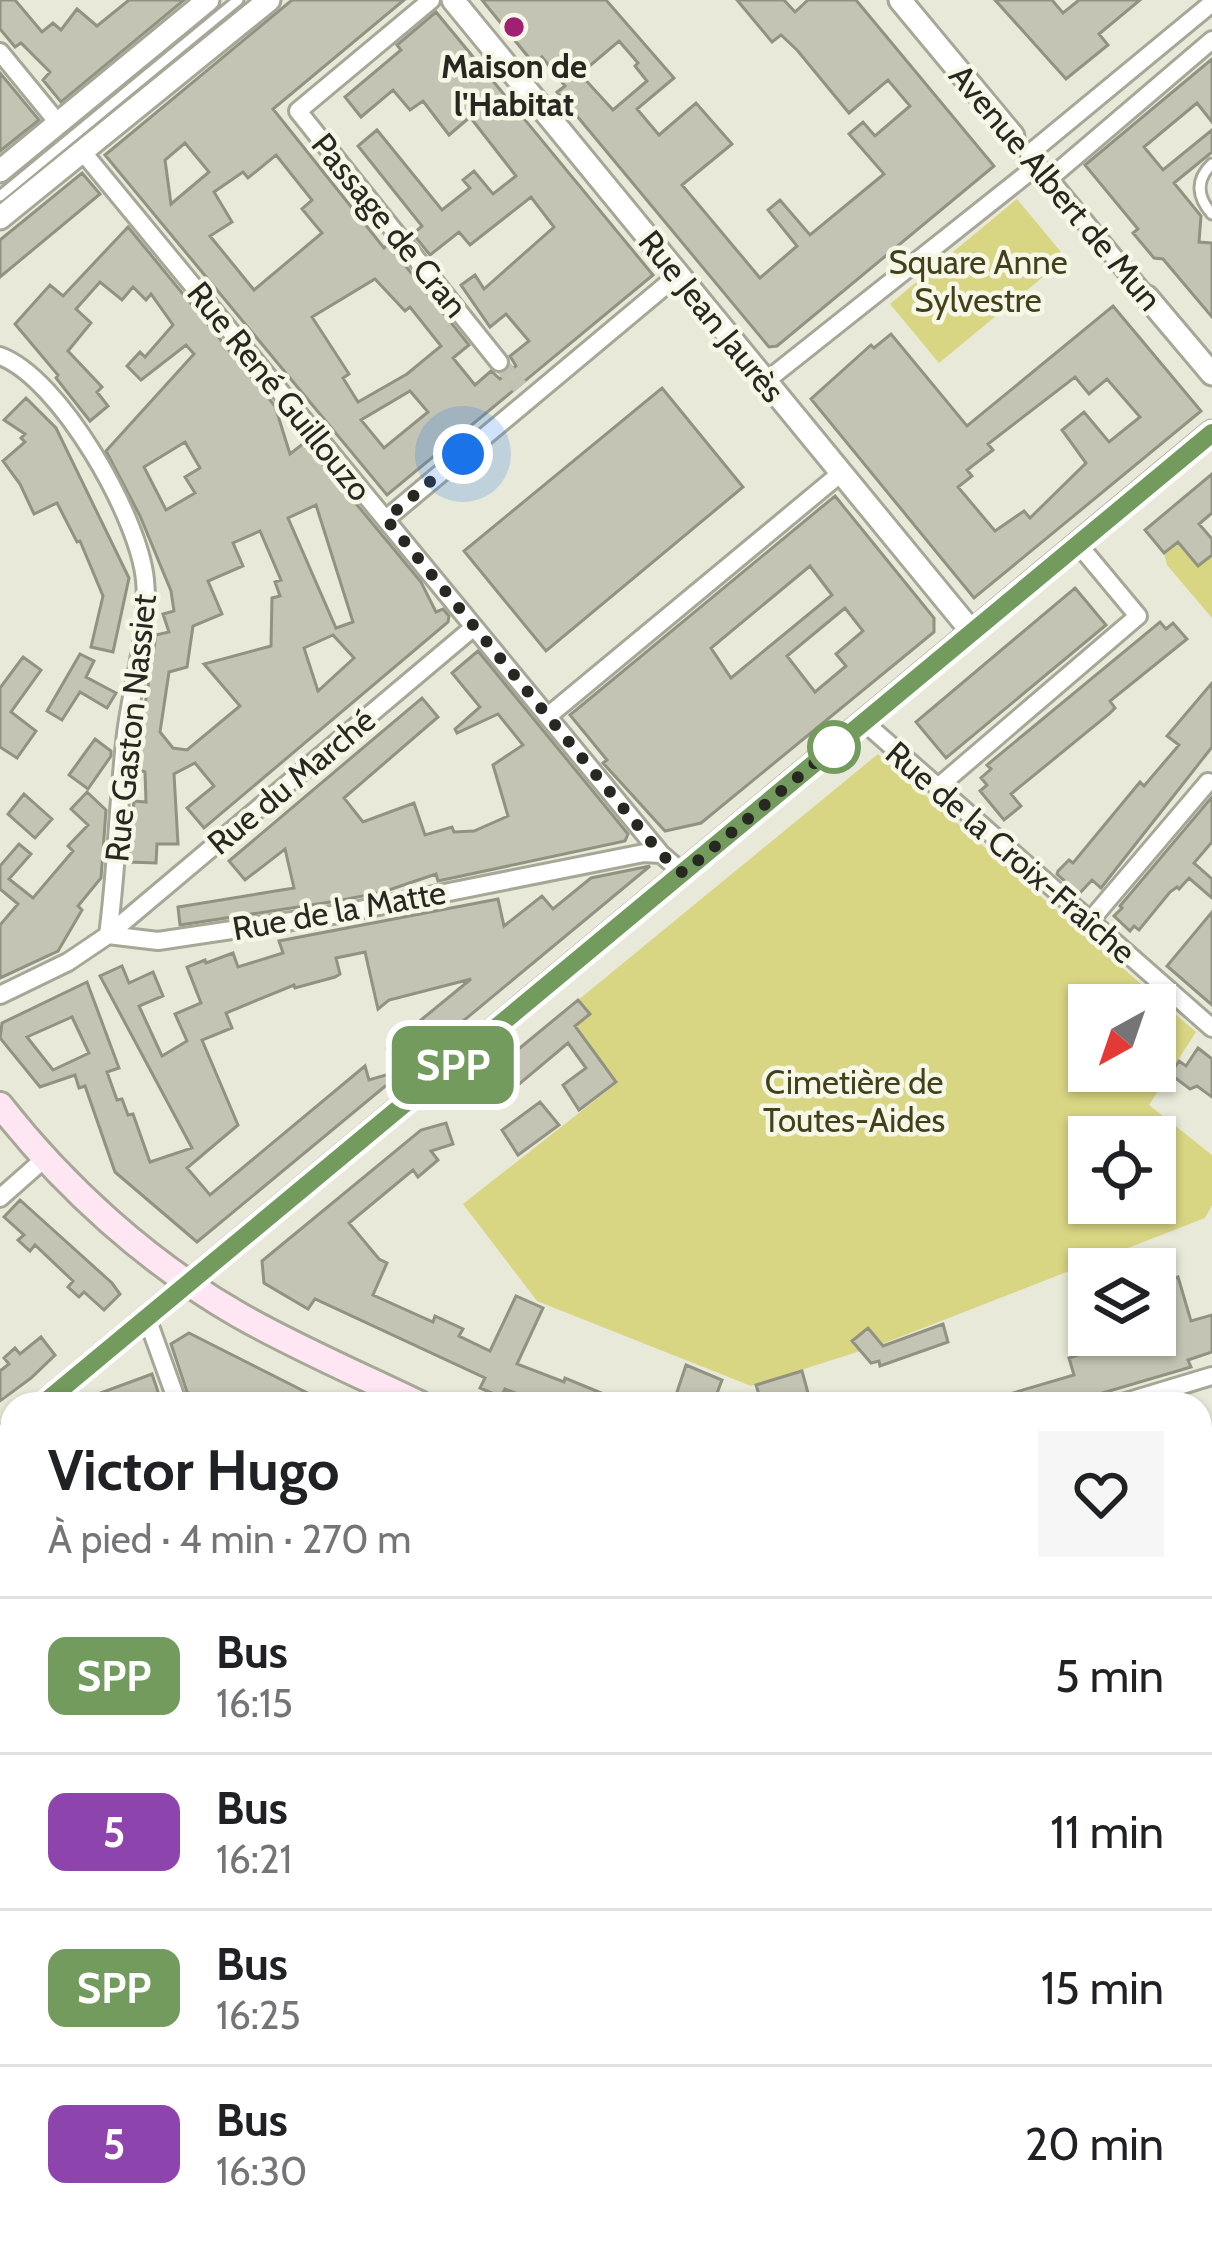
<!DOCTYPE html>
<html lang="fr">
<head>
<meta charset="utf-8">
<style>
	:root { --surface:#fff; --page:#f6f6f6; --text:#202124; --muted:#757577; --line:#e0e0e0 }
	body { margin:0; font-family:Cabin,sans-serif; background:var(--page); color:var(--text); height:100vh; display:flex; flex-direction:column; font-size:45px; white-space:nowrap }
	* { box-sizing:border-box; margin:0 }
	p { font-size:39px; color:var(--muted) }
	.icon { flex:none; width:66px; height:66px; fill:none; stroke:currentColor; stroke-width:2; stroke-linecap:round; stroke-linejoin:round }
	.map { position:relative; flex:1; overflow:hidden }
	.panel { position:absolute; left:0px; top:1392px; width:1212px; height:855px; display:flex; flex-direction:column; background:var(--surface); border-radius:36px 36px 0 0; box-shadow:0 3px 9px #0004 }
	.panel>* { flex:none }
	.badge { padding:0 24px; border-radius:18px; font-size:42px; line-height:78px }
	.needle { width:78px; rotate:220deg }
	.fabs { position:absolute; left:1068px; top:984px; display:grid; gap:24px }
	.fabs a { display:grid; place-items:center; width:108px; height:108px; border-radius:0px; background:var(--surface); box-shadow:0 3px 9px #0004; font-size:60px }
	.you { position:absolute; width:60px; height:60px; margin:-30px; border:9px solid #fff; border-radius:50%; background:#1a73e8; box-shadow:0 0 0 18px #1a73e833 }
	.map>.badge { position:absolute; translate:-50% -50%; box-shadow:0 0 0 6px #fff }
	.round { display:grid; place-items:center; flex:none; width:126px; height:126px; border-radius:0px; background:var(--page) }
	.headline { display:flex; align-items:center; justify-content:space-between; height:204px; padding:0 48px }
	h1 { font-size:57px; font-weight:700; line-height:90px }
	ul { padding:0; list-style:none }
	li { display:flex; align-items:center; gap:36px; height:156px; padding:0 48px; border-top:3px solid var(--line) }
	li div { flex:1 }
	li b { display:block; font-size:45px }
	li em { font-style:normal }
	li .badge { min-width:132px; font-weight:700; text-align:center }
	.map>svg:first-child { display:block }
	.green { fill:#d8d583; fill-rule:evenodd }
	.building { fill:#c4c4b4; stroke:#929283; stroke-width:3; fill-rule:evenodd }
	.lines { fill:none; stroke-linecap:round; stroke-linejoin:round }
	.minor-tunnel { stroke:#c2c2b4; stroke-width:16; stroke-dasharray:16 8; stroke-linecap:butt }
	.service-casing { stroke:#a7a797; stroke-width:15 }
	.minor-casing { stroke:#a7a797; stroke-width:22 }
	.tertiary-casing { stroke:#a7a797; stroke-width:27 }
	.secondary-casing { stroke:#a7a797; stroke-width:30 }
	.service { stroke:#fff; stroke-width:9 }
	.minor { stroke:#fff; stroke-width:16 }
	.tertiary { stroke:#fff; stroke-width:21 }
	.secondary { stroke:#ffe6f3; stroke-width:24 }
	.line-casing { stroke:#fff; stroke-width:27 }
	.line { stroke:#739b5d; stroke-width:18 }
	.walk { stroke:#282822; stroke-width:12; stroke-dasharray:0 21.6 }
	.poi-dot { fill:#a02073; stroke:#f6f7e6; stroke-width:4.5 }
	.stop-dot { fill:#fff; stroke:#739b5d; stroke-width:6 }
	.labels { text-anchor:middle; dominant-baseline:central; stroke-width:9; stroke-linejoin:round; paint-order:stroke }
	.poi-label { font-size:33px; font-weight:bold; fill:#282822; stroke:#f6f7e6 }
	.street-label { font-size:33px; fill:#282822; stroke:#f6f7e6 }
	.park-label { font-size:33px; fill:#42411c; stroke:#f6f7e6 }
</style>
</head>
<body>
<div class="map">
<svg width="1212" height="2246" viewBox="0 0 1212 2246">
	<rect width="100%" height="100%" fill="#e9e9d9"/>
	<!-- green -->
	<path class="green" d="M1017,199L1066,258L939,363L890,304Z
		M1178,542L1198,566L1212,555V618L1167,565L1164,553Z
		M878,754L1196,1032L1149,1105L1212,1155V1205L1205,1218L882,1344L751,1386L537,1301L463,1204L617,1083L566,1010ZM1089,1005H1155V1071H1089ZM1089,1137H1155V1203H1089Z"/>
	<!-- building -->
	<path class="building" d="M0,0H15L42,32L53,23L61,30L77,9L97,26L129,0H184L61,102L43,80L50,72L21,43L15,47L0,29Z
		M292,0H404L273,109L384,248L388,244L469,345L453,358L475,385L491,371L500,379L516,366L510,356L529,341L506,314L490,327L461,285L475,275L484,289L554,227L531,197L470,245L459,232L430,255L413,234L422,226L358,146L377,130L442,210L470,188L463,180L474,171L493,194L516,176L470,117L449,135L423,101L410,110L393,90L361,117L345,97L401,50L397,45L436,12L653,275L387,495L105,155ZM185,143L209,172L171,204L165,160ZM276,155L312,200L302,209L322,233L254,290L210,236L232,222L214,192L243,172L248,178ZM375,279L405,311L410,307L441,346L407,374L358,402L343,378L349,374L312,317ZM410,391L428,412L384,448L361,420Z
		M482,0H606L674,78L637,109L659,135L696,103L732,144L682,185L760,278L797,246L768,210L780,200L810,235L884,174L849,134L863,122L875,136L910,106L888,80L849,113L797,50L781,35L772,42L737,0H784L795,12L808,0H856L994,166L777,346L769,347L557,92L565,86L542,57L534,64ZM619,41L638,63L635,66L647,81L613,110L580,74Z
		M995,0H1052L1063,13L1079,0H1140L1099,34L1108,45L1066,79Z
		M1212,59V122L1197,103L1144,147L1163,170L1212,130V152L1174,183L1201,216L1199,242L1212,243V317L1163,259L1154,258L1133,233L1138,229L1085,165Z
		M0,73L39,120L0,151Z
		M82,173L100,194L0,277V240Z
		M128,227L275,406L290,454L304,443L309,447L421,582L436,612L443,609L449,616L448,622L204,828L187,808L214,786L195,763L174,774L178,844H157L156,863L128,862L134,801L146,802L145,772L135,769L156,635L169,632L163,614L174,611L171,591L140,516L106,451L194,354L186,345L141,380L127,366L140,352L145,357L173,325L151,294L146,300L133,287L122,300L100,282L76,309L91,323L68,351L102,387L97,392L108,406L90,421L56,378L58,375L15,324L50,285L63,296ZM185,442L200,468L185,477L195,493L166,510L144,467ZM316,505L353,622L336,628L288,518ZM260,531L281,580L275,582L280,596L272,598L271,646L204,664L240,706L187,750L173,748L160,732L169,672L187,667L193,626L222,614L208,581L243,566L233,543ZM333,635L354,658L318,691L304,648Z
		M1113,306L1201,411L974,598L811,399L871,345L874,348L891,334L967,426ZM1075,377L1089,394L1107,379L1140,417L1109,442L1084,412L1062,430L1086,463L1030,518L1024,511L995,531L958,487L972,476L967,470L993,450L988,444Z
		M662,388L743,487L546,651L464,551Z
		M26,398L56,428L129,578L113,652L91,647L103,596L80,541L77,542L57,503L34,514L20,484L3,461L25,442L21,438L25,434L4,420Z
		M1212,474V513L1199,524L1212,539V555L1198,566L1178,542L1164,553L1145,530Z
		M835,496L934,618V632L701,823L665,831L603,763L607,760L570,715ZM810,566L832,595L731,678L711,648ZM845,608L863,631L836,654L846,666L815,692L787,656Z
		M1075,588L1106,625L946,758L916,722Z
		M1160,622L1166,629L1173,623L1187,639L1110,701L1115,708L1109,714L1011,794L1021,806L1004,820L980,791L987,785L981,778L991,769L987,765Z
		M478,651L628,834L625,841L438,881L436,874L383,892L337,901L180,925L178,907L294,888L285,849L245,880L229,861L422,698L438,717L344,798L363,822L414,803L425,835L452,827L454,832L474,831L508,816L493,765L523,745L498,714L457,733L455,729L480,707L452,673Z
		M80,654L94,661L86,677L116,693L107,708L80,692L62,720L47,711Z
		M23,657L41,670L11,712L36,731L17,758L0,747V688Z
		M1212,683V747L1101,888L1092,880L1079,894L1057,874L1058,871L1069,860L1073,863L1140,782L1144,786L1179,745L1167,736Z
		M95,739L111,751V756L88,789L69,775Z
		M87,792L106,810L101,878L78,906L82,910L58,951L0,978V925L18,904L0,889V866L19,844L31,854L9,879L33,898L73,851L68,846L88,825L71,809Z
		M24,794L52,819L35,838L8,814Z
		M1212,797V842L1194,863L1212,879V898L1189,878L1179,889L1177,887L1170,892L1139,930L1134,926L1130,931L1114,916L1122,908L1120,906Z
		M650,866L439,1041L421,1020L471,979L389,1000L378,1009L365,952L336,958L340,974L335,977L295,988L294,985L226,1013L232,1028L202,1040L238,1125L187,1168L210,1195L365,1066L369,1080L393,1073L387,1048L400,1037L418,1059L197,1242L115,1172L85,1086L79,1088L75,1075L40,1087L0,1038L2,1023L87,982L119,1068L107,1072L117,1100L122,1099L128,1115L133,1114L150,1162L192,1148L100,976L122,966L129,983L153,972L163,996L139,1006L162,1056L187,1041L175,1014L201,1003L187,967L205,960L206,963L233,953L238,967L283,953L279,941L498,899L504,926L542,896L553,909L591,878ZM72,1017L89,1053L53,1070L27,1037Z
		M1212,912V1005L1167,966Z
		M578,1000L590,1014L575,1026L616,1082L579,1110L563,1085L586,1068L568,1043L493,1106L475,1085Z
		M1198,1048L1212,1059V1097L1197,1086L1190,1089L1170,1074L1179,1061L1186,1066Z
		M540,1102L559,1125L518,1155L502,1130Z
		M446,1123L453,1144L431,1151L438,1160L418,1177L413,1170L349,1223L379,1259L387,1263L373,1295L433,1322L435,1316L463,1329L459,1336L490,1351L516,1296L543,1308L517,1364L564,1382L565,1378L628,1404H542L505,1389L501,1397L480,1388L485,1378L315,1299L308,1309L264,1283L262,1261L421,1130Z
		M20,1200L112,1283L120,1294L104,1310L84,1292L79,1297L68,1287L73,1281L35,1245L30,1251L18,1240L24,1235L4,1217Z
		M1178,1277L1191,1321L1212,1315V1352L1188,1360L1191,1367L1065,1404H989V1400L1074,1375L1069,1358L1134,1335H1155V1284Z
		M943,1324L948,1342L880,1366L879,1361L871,1363L852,1341L868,1328L883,1346Z
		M189,1333L288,1383L329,1404H213L187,1392L171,1344Z
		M41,1337L55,1355L31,1378L0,1401V1371L9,1364L4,1358L15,1348L20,1354Z
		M686,1365L722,1380L713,1404H673Z
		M802,1371L811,1404H762L756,1385Z
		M152,1374L162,1404H77L76,1402Z"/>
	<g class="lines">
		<!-- minor-tunnel -->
		<path class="minor-tunnel" d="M499,362L520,387"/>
		<defs>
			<path id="service" d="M1212,164C1195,180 1197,197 1212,214
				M0,196L238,0
				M0,1777L12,1768
				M1200,2048L1212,2042"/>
			<path id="minor" d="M431,0L298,111L499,362
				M0,52L59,124
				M82,151L661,854
				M1029,154L1212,3
				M1045,174L1147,297
				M1049,179L1212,40
				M0,356C60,378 139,517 145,580C150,632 132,683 126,734C118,801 117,869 108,935
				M766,381L1038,165
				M386,519L678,275
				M548,716L841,473
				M864,722L1212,1028
				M938,787L1138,616L1078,544
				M1089,922L1208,782
				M108,935L158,941L339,914L644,853L661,854L683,873
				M0,995L68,962L108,935L474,627
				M0,1198L43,1160
				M147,1318L178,1404
				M1119,1404L1212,1376
				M1200,1882L1212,1875
				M1200,1953L1212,1972
				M0,2147L12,2155
				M134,2235L151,2246
				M455,2235L472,2246
				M1033,2235L1039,2246
				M192,2246L202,2235
				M629,2246L643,2235"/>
			<path id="tertiary" d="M453,0L972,632
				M900,0L1013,136
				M0,171L208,0
				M0,218L269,0
				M1147,297L1212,374
				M43,1404L1212,432
				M0,1439L12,1430"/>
			<path id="secondary" d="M0,1105C64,1187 148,1263 239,1315C297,1348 360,1375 420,1404
				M1200,1640L1212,1642"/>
		</defs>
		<!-- service casing -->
		<use href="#service" class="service-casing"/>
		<!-- minor casing -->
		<use href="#minor" class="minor-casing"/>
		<!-- tertiary casing -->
		<use href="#tertiary" class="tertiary-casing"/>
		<!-- secondary casing -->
		<use href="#secondary" class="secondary-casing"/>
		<!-- service -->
		<use href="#service" class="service"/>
		<!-- minor -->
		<use href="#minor" class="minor"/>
		<!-- tertiary -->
		<use href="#tertiary" class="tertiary"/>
		<!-- secondary -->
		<use href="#secondary" class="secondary"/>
	</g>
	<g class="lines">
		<defs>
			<path id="line" d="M43,1404L1212,433"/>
		</defs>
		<!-- line casing -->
		<use href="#line" class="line-casing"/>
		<!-- line -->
		<use href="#line" class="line"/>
		<!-- walk -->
		<path class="walk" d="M463,454L386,519L661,854L683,873L834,747"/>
	</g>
	<!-- markers -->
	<circle class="poi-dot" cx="514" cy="27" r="12"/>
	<circle class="stop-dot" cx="834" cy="747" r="24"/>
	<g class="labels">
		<!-- poi labels -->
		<g class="poi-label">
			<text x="514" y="66">Maison de<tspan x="514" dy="38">l'Habitat</tspan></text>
		</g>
		<!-- street labels -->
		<g class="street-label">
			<text transform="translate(1056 187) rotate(50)">Avenue Albert de Mun</text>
			<text transform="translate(390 225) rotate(51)">Passage de Cran</text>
			<text transform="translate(712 316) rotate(51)">Rue Jean Jaurès</text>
			<text transform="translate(280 391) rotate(51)">Rue René Guillouzo</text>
			<text transform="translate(130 728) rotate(-84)">Rue Gaston Nassiet</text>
			<text transform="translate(291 781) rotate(-40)">Rue du Marché</text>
			<text transform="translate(1011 852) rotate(41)">Rue de la Croix-Fraîche</text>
			<text transform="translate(339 910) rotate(-10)">Rue de la Matte</text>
		</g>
		<!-- park labels -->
		<g class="park-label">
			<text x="978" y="262">Square Anne<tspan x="978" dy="38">Sylvestre</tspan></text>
			<text x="854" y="1082">Cimetière de<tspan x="854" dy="38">Toutes-Aides</tspan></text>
		</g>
	</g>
</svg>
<div class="fabs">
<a><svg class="needle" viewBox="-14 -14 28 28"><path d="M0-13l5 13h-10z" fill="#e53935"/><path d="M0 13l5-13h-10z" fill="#757577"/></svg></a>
<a><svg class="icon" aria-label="locate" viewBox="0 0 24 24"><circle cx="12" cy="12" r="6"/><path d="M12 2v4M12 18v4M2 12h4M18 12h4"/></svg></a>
<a><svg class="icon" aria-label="layers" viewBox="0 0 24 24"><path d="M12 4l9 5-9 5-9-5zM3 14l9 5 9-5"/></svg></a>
</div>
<div class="you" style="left:463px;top:454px"></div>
<b class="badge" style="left:453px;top:1065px;background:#739b5d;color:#fff">SPP</b>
<section class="panel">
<div class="headline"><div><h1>Victor Hugo</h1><p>À pied · 4 min · 270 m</p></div><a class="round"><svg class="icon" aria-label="heart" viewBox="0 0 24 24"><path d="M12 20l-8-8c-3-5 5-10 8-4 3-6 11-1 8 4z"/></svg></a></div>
<ul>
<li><span class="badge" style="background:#739b5d;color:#fff">SPP</span><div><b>Bus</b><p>16:15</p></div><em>5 min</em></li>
<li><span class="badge" style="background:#8e44ad;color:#fff">5</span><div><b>Bus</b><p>16:21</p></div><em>11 min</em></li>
<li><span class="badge" style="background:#739b5d;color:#fff">SPP</span><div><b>Bus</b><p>16:25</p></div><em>15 min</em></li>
<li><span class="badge" style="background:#8e44ad;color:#fff">5</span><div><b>Bus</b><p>16:30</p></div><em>20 min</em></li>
</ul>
</section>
</div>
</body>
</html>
